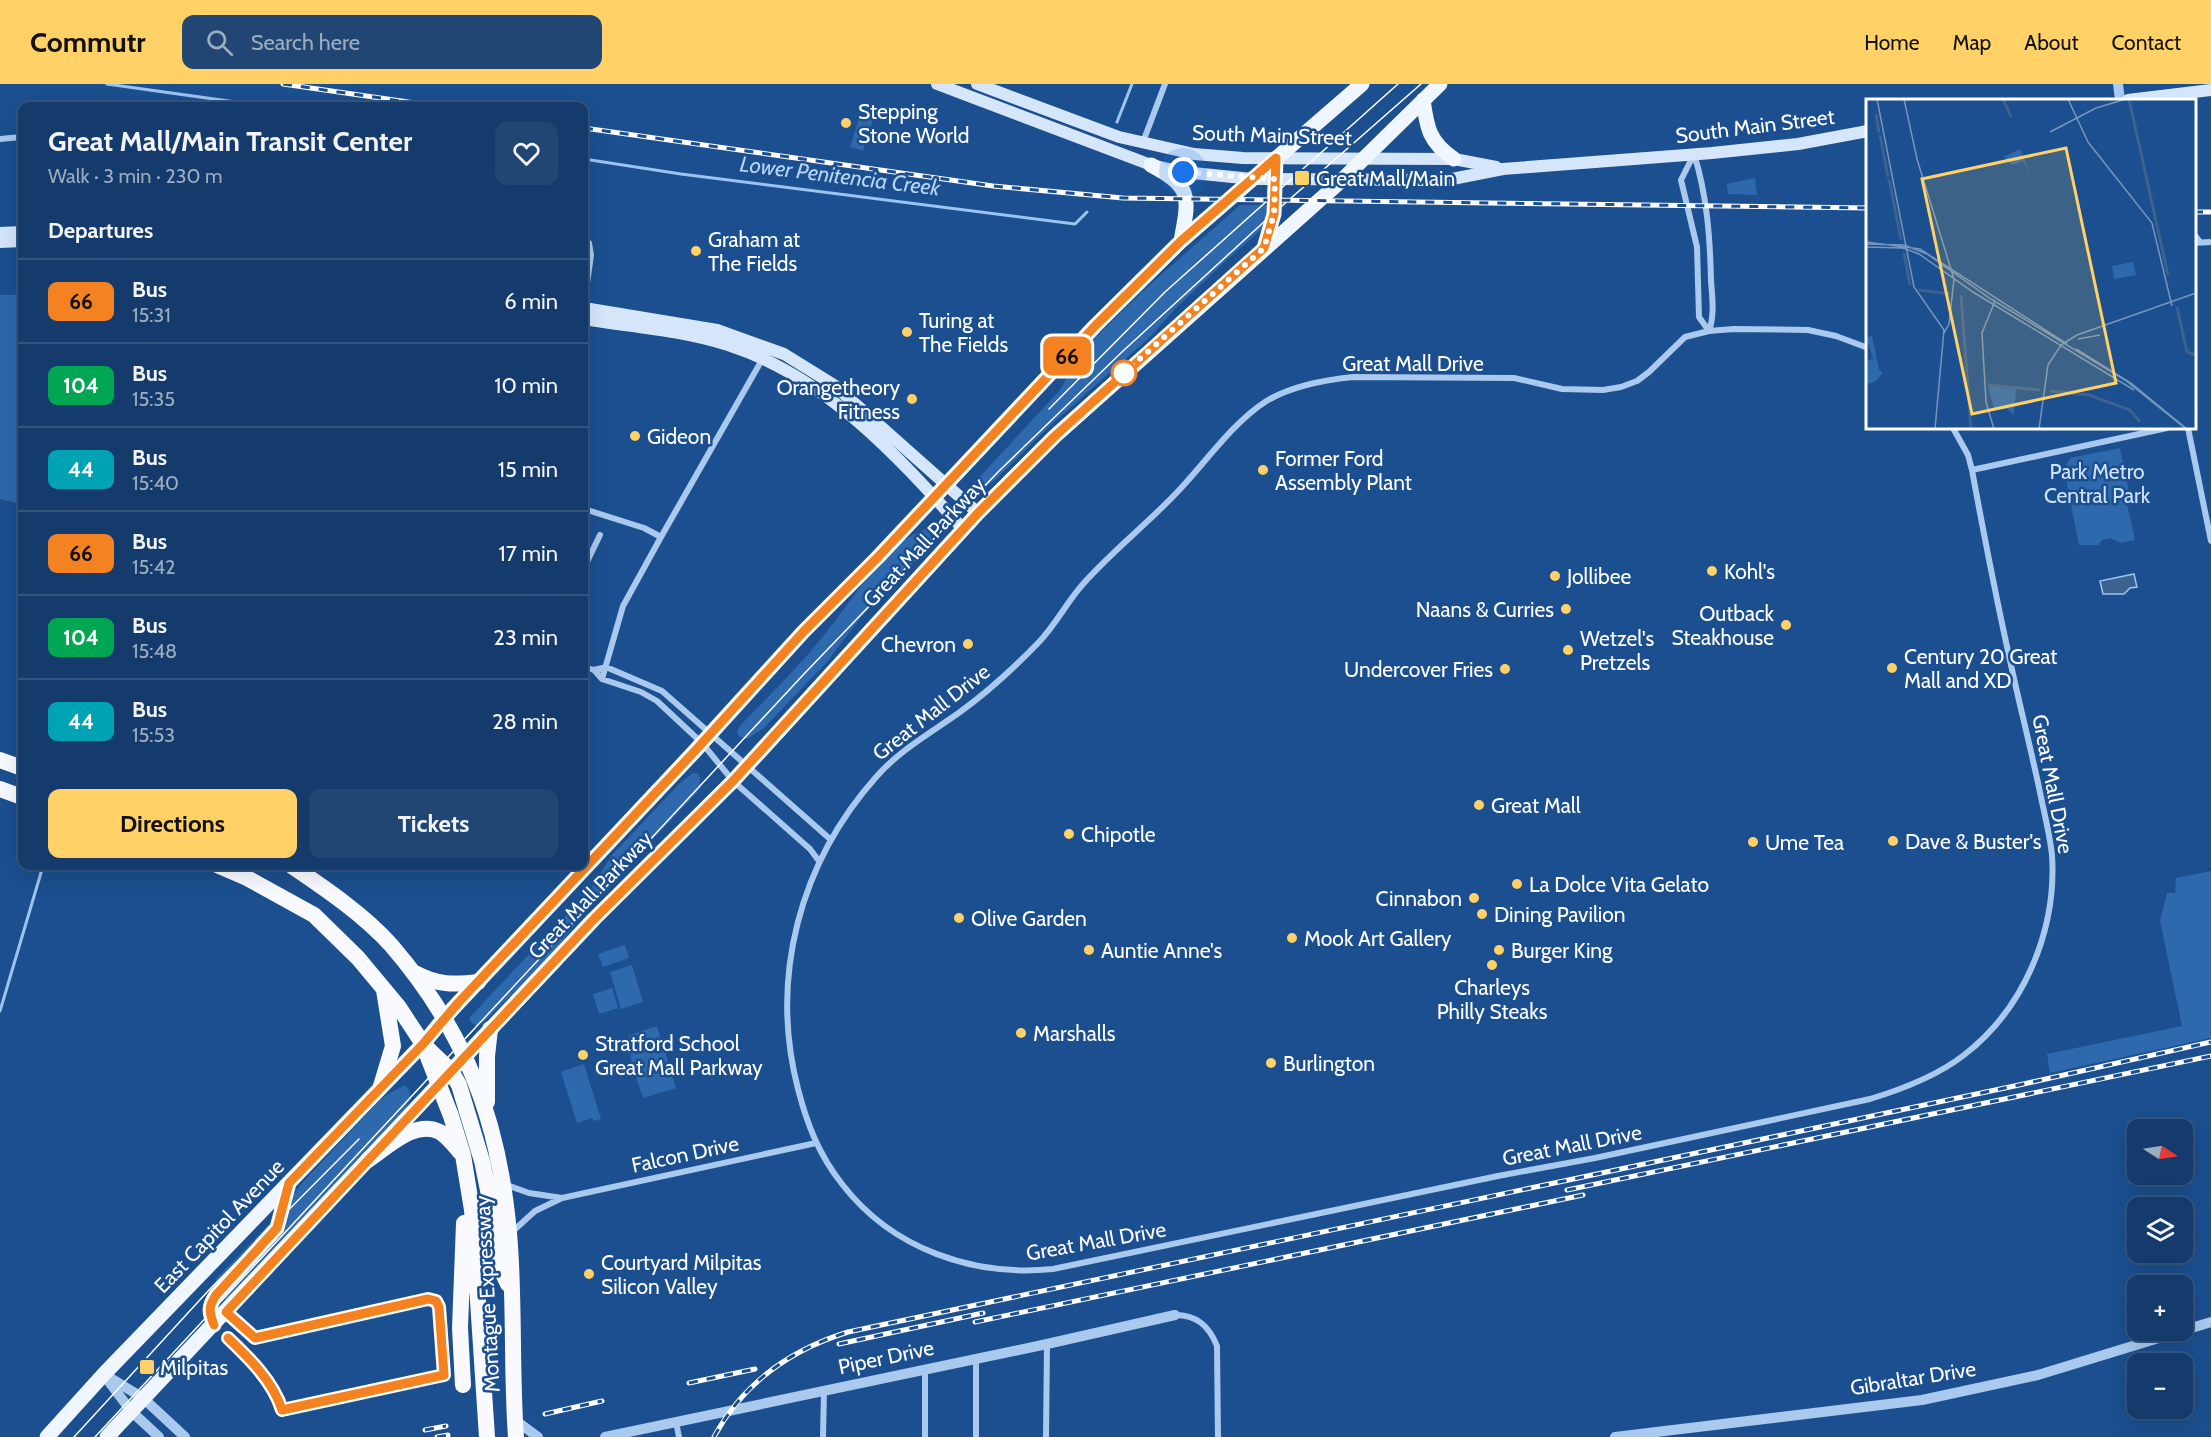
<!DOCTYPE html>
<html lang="en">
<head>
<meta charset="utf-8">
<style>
	:root { --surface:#143b6b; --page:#214673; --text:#f1f3f6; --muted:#9dadc1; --line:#33557e; --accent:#ffd166 }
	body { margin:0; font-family:Cabin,sans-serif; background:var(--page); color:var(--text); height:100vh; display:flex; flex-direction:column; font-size:22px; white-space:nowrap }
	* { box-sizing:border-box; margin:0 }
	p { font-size:20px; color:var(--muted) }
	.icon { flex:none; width:33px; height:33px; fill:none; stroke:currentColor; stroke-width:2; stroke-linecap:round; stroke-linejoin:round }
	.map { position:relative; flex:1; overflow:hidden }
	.sheet { position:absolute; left:18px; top:18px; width:570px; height:768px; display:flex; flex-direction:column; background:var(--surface); border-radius:12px; box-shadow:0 6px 24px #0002,0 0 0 2px var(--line) }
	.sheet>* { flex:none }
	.badge { padding:0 12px; border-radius:9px; font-size:21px; line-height:39px }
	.needle { width:39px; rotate:102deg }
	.fabs { position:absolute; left:2127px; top:1035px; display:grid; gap:12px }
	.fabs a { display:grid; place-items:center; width:66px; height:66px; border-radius:12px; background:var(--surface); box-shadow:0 6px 24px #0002,0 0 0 2px var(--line); font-size:30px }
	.you { position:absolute; width:30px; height:30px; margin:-15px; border:4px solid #fff; border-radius:50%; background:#1a73e8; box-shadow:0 0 0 9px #1a73e833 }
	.map>.badge { position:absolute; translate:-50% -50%; box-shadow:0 0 0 3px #fff }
	h2 { padding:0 30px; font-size:22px; line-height:54px }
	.round { display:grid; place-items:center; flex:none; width:63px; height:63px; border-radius:12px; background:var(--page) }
	.headline { display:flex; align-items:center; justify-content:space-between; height:102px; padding:0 30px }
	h1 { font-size:28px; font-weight:700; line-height:45px }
	.cta { display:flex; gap:12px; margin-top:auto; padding:12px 30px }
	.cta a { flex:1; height:69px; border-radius:12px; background:var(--accent); color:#111; font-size:24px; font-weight:700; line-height:69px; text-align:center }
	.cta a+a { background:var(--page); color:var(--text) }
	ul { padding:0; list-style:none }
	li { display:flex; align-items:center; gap:18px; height:84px; padding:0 30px; border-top:2px solid var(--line) }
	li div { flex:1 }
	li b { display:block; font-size:22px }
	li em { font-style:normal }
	li .badge { min-width:66px; font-weight:700; text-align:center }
	header { display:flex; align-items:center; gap:36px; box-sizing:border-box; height:84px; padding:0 30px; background:var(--accent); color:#111 }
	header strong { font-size:28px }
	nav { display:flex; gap:33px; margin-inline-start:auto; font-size:21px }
	.search { width:420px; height:54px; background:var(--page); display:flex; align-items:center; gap:15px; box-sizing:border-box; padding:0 21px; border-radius:12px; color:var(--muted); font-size:22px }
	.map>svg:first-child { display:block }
	.green { fill:#2e69ad }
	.water { fill:#3c6290; stroke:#9cc4f0; stroke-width:1.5 }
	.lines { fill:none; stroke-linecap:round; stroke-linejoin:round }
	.stream { stroke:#9cc4f0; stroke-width:3 }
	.minor { stroke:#a9c9ee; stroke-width:6 }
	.tertiary { stroke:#a9c9ee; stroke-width:10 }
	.secondary { stroke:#d6e6fa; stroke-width:12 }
	.primary { stroke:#f0f6ff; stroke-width:15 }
	.trunk { stroke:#f8faff; stroke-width:16 }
	.tram { stroke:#fff; stroke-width:1.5 }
	.rail-casing { stroke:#fff; stroke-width:5 }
	.rail { stroke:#1b4f8f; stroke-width:3; stroke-dasharray:9; stroke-linecap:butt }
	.line-casing { stroke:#fff; stroke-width:14 }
	.line { stroke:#f58220; stroke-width:9 }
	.walk { stroke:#fff; stroke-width:6; stroke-dasharray:0 10.8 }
	.poi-dot { fill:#ffd166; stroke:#1b4f8f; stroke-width:2 }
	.stop-dot { fill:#fff; stroke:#f58220; stroke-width:3 }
	.labels { text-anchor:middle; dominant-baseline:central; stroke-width:5; stroke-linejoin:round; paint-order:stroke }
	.poi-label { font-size:21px; fill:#fff; stroke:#1b4f8f; text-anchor:start }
	.street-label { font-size:21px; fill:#fff; stroke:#1b4f8f }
	.park-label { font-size:21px; fill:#cfe3fa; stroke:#1b4f8f }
	.water-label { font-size:22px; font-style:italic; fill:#b5d3f5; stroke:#1b4f8f }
	.inset-river { fill:none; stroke:#3c6290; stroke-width:3 }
	.inset-road { fill:none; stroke:#7695bc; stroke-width:1.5 }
	.view { fill:#ffd166; fill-opacity:0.15; stroke:#ffd166; stroke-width:3 }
	.inset-edge { fill:none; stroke:#fff; stroke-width:3 }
</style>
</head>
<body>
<header>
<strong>Commutr</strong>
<div class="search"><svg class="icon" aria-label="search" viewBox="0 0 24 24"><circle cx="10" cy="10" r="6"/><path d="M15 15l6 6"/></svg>Search here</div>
<nav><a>Home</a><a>Map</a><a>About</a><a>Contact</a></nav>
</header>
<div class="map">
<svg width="2211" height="1353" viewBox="0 0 2211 1353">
	<rect width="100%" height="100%" fill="#1b4f8f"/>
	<!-- green -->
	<path class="green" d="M863,22L876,26L863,67L850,63Z
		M1755,94L1757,111L1728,110L1727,100Z
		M1240,121H1268L1266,142L1232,171L1176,224L1150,253L1052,340L995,396L983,405L974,404V399L1060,306L1076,277L1090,259L1145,205Z
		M0,211H22V420L0,415Z
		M2120,364L2130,413L2126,415L2135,456L2121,459L2110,454L2102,456L2098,461H2079L2064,385L2070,374Z
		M929,444L932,459L861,533L827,578L764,644L747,655L740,653L737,650L739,643C766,614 796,586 821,555C849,522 886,456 929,444Z
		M693,689L699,690L701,704L583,830L552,871L485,937L476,942L471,938L469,934L472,931L593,802L611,772L681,698Z
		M2211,787V954L2050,989L2047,970L2182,942L2160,837L2167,809H2175L2176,794Z
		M625,861L629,874L603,883L598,870Z
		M632,881L643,918L621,925L610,888Z
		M612,904L618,924L599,930L593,910Z
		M657,942L676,1004L643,1014L631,978L629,951Z
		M584,980L601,1035L594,1037L592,1034L577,1039L561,988Z
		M405,1001C413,1009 411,1016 405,1025L227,1216C221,1212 215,1203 216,1195L281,1128L303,1098L377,1019L388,1010Z"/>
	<!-- water -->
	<path class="water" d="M2134,490L2137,503L2130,504L2124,510H2103L2100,497Z"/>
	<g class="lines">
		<!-- stream -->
		<path class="stream" d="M107,0L264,22
			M1117,38L1132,0
			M584,75L681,90L1075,140L1087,128
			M0,927L43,782"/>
		<!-- minor -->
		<path class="minor" d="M0,55L22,53
			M1143,58L1165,0
			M1694,70L1681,96L1697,163L1699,233L1709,247
			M1694,70C1707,111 1710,153 1711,196C1712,213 1715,230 1709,247
			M2194,150L2200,158
			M584,155L589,159L591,171L584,220
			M2194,159L2211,158
			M1868,264L1836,252L1808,246L1734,245L1709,247L1685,253L1649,288L1637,297L1621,303L1603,306L1562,305L1514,294L1353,293C1324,296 1290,302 1265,318C1234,338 1207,376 1182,403C1151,437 1114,465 1083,500C1067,518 1056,540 1039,558C1015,583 989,607 960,628C932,648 901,665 877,692C800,778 769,893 798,1005C807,1040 819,1071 842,1100C892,1165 973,1193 1053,1185L1498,1092L1595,1074L1870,1015C1903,1005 1937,992 1964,971C2024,925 2057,846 2052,771C2050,753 2046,736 2042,718C2034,678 2024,639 2015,599C1999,528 1985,457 1972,386L1968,371L1953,344
			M2188,344L2211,457
			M1972,386L2167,344
			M584,425L644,444L661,453L623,522L602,595
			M661,453L763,274
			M584,484L600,451
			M584,583L594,586L606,583L662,607L830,755
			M594,586L602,595L641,608L657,617L702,659L733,697L810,765L819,777
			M504,1100L529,1109L562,1114
			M512,1148L535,1127L562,1114L816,1059
			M1175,1231C1197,1231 1209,1242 1217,1262L1218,1353
			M676,1338L679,1353
			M823,1353L824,1307
			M925,1353V1285
			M976,1353V1275
			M1046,1353L1047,1260"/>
		<!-- tertiary -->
		<path class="tertiary" d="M2118,0L2120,16
			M104,1290L143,1314L185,1353
			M107,1295L131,1327L159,1353
			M515,1336L538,1353
			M605,1353L1047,1260L1175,1231
			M1615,1353L1922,1316L2038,1291L2211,1238"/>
		<!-- secondary -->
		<path class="secondary" d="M937,0L1151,81L1183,88L1252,95L1447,96L1503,85L1712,69L1798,60L1868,47
			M977,0L1119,53L1194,70L1243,74L1454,75L1496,83
			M2128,16L2211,6
			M0,149L22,148
			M0,158L22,157
			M584,224L717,246L784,270L834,301L978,429
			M584,235C632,243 681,246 728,261C825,292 897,371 963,445"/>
		<!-- primary -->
		<path class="primary" d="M1423,16C1427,44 1429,58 1454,75
			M1151,81C1193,103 1189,114 1181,157
			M1264,164L1274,130L1276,74
			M214,1241C209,1228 208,1223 216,1211L277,1144L289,1099
			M47,1353L104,1290L423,960L445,933L693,669L804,547L878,473L1095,242L1181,157L1362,0
			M107,1353L594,835L733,697L978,429L1055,352L1342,96L1440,0"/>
		<!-- trunk -->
		<path class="trunk" d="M0,676L22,684
			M0,705L22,713
			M219,782L247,794L314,831L358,874L398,922L423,960L451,1032L463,1071L472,1126L487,1353
			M292,782C326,805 364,831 391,861C466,948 499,1036 509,1149C515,1217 511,1285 516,1353
			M415,889C437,901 454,901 478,898
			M426,963L451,987L459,1001L482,1077L492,1126L498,1179L508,1200
			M381,1002L393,962L384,906
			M487,1018V972L490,945
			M368,1076C388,1063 415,1035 440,1048C448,1053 454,1061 460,1068
			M463,1301L460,1244L464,1139"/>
		<!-- tram -->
		<path class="tram" d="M1049,325L1165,208L1398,0
			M74,1353L209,1206L359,1055
			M95,1353L803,591L999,387L1123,267L1266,136L1421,0"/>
		<defs>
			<path id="rail" d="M283,0L436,22
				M584,44L993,102L1123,114L1868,124
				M2194,128H2211
				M1567,1106L2211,972
				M975,1238L1583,1111
				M839,1260L983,1229
				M689,1299L755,1285
				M545,1330L602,1317
				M425,1346L446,1342
				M437,1353L448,1351
				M714,1353C743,1299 790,1266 848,1248L2019,1001L2211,958"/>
		</defs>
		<!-- rail casing -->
		<use href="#rail" class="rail-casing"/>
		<!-- rail -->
		<use href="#rail" class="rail"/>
	</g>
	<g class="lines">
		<defs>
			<path id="line" d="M214,1241C209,1228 208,1223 216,1211L277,1144L289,1099L423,960L458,919L693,669L804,547L878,473L1095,242L1181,157L1276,74L1274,130L1264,164L1055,352L978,429L733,697L594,835L226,1228L255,1254L428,1215L436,1217L439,1223L444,1291L282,1326C273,1297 249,1274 228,1254"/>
		</defs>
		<!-- line casing -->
		<use href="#line" class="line-casing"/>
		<!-- line -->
		<use href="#line" class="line"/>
		<!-- walk -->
		<path class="walk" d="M1124,289L1264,164L1274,130L1275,95L1183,88"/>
	</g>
	<!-- markers -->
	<g class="poi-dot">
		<circle cx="846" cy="39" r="6"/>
		<rect x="1294" y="86" width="16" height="16" rx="3"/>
		<circle cx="696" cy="167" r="6"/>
		<circle cx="907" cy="248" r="6"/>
		<circle cx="912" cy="315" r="6"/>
		<circle cx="635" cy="352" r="6"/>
		<circle cx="1263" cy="386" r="6"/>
		<circle cx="1712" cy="487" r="6"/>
		<circle cx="1555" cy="492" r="6"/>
		<circle cx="1566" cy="525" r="6"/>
		<circle cx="1786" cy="541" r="6"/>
		<circle cx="968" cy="560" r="6"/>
		<circle cx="1568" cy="566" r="6"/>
		<circle cx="1892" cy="584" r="6"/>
		<circle cx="1505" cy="585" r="6"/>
		<circle cx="1479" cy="721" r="6"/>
		<circle cx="1069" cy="750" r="6"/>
		<circle cx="1893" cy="757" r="6"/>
		<circle cx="1753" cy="758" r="6"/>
		<circle cx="1517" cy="800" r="6"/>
		<circle cx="1474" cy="814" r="6"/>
		<circle cx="1482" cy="830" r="6"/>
		<circle cx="959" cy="834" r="6"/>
		<circle cx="1292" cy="854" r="6"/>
		<circle cx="1089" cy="866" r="6"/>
		<circle cx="1499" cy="866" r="6"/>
		<circle cx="1492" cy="881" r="6"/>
		<circle cx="1021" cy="949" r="6"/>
		<circle cx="583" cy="971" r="6"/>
		<circle cx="1271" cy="979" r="6"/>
		<circle cx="589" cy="1190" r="6"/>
		<rect x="139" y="1275" width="16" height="16" rx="3"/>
	</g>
	<circle class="stop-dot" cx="1124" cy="289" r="12"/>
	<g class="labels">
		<!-- poi labels -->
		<g class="poi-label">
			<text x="858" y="27">Stepping<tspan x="858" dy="24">Stone World</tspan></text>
			<text x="1316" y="94">Great Mall/Main</text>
			<text x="708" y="155">Graham at<tspan x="708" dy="24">The Fields</tspan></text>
			<text x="919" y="236">Turing at<tspan x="919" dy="24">The Fields</tspan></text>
			<text x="900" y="303" text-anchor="end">Orangetheory<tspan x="900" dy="24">Fitness</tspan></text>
			<text x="647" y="352">Gideon</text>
			<text x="1275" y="374">Former Ford<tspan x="1275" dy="24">Assembly Plant</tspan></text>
			<text x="1724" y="487">Kohl's</text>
			<text x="1567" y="492">Jollibee</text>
			<text x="1554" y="525" text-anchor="end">Naans &amp; Curries</text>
			<text x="1774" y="529" text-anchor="end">Outback<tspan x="1774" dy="24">Steakhouse</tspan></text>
			<text x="1580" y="554">Wetzel's<tspan x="1580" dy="24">Pretzels</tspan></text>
			<text x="956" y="560" text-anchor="end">Chevron</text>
			<text x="1904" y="572">Century 20 Great<tspan x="1904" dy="24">Mall and XD</tspan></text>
			<text x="1493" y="585" text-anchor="end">Undercover Fries</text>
			<text x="1491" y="721">Great Mall</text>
			<text x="1081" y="750">Chipotle</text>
			<text x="1905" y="757">Dave &amp; Buster's</text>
			<text x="1765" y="758">Ume Tea</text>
			<text x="1529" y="800">La Dolce Vita Gelato</text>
			<text x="1462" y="814" text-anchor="end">Cinnabon</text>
			<text x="1494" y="830">Dining Pavilion</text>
			<text x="971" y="834">Olive Garden</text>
			<text x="1304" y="854">Mook Art Gallery</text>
			<text x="1101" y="866">Auntie Anne's</text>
			<text x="1511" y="866">Burger King</text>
			<text x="1492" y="903" text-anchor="middle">Charleys<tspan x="1492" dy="24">Philly Steaks</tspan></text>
			<text x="1033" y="949">Marshalls</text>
			<text x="595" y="959">Stratford School<tspan x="595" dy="24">Great Mall Parkway</tspan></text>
			<text x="1283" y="979">Burlington</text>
			<text x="601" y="1178">Courtyard Milpitas<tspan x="601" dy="24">Silicon Valley</tspan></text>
			<text x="160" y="1283">Milpitas</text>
		</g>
		<!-- street labels -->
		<g class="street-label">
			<text transform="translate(1755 42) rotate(-7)">South Main Street</text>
			<text transform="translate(1272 51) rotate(2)">South Main Street</text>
			<text x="1413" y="279">Great Mall Drive</text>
			<text transform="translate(924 458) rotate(-47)">Great Mall Parkway</text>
			<text transform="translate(931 628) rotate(-38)">Great Mall Drive</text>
			<text transform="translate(2053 700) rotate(79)">Great Mall Drive</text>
			<text transform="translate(590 811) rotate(-46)">Great Mall Parkway</text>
			<text transform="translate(1572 1061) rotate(-11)">Great Mall Drive</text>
			<text transform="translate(685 1070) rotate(-12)">Falcon Drive</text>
			<text transform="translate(219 1142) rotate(-46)">East Capitol Avenue</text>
			<text transform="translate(1096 1157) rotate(-10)">Great Mall Drive</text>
			<text transform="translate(487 1210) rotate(-93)">Montague Expressway</text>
			<text transform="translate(886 1273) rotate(-12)">Piper Drive</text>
			<text transform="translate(1913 1294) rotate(-9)">Gibraltar Drive</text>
		</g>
		<!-- park labels -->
		<g class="park-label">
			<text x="2097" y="387">Park Metro<tspan x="2097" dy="24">Central Park</tspan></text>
		</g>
		<!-- water labels -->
		<g class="water-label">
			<text transform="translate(840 92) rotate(7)">Lower Penitencia Creek</text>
		</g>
	</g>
	<!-- overview -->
	<g transform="translate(1866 15)">
		<rect width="330" height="330" fill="#1b4f8f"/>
		<path d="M154,50L159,62L165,75L157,62L146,66L138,58L131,61ZM267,163L270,176L248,180L246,167ZM6,237L13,271L17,273L10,282L0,286V262L7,260L0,238ZM122,287L150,290L148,316L141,310H128Z" fill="#2e69ad"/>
		<path class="inset-river" d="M137,0L145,18M263,0L302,176M10,15L13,34M14,36L22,78M23,80L35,141M38,154L44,186M53,191L84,195M95,196L105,330M311,208L321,253L330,256M122,286L174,291M184,292L223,296L264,311L274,323"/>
		<path class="inset-road" d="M11,0L48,188L78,231L69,330M38,0L51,60L88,180L83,225L78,234M202,0L222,43L286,124L306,207M184,33L230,9L260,0M0,143L54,150L201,245M0,145L38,146L61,155L125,200L259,281L320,330M0,148L37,149L53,155L107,193L268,291M212,240L234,236M210,250L265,284L321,330M128,330L120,303L116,234L129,202M173,330L182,266L195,246L211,236L330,194"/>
		<path class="view" d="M200,49L250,284L106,315L56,80Z"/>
		<rect width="330" height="330" class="inset-edge"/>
	</g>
</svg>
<div class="fabs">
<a><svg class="needle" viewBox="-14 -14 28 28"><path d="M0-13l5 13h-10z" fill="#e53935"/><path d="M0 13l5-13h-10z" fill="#9dadc1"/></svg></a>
<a><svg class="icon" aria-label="layers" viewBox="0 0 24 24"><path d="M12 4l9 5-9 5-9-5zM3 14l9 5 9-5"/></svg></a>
<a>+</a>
<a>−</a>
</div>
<div class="you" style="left:1183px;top:88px"></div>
<b class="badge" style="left:1067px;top:272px;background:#f58220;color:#111">66</b>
<section class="sheet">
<div class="headline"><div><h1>Great Mall/Main Transit Center</h1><p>Walk · 3 min · 230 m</p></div><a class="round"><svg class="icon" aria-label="heart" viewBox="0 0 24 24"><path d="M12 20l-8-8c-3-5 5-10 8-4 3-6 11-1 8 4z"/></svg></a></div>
<h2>Departures</h2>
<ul>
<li><span class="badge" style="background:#f58220;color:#111">66</span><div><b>Bus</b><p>15:31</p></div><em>6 min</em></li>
<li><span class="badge" style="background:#00a651;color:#fff">104</span><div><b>Bus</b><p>15:35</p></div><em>10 min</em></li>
<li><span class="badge" style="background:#00a3b4;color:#fff">44</span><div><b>Bus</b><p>15:40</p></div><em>15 min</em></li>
<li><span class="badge" style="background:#f58220;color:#111">66</span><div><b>Bus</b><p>15:42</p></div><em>17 min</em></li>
<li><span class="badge" style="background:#00a651;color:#fff">104</span><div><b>Bus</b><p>15:48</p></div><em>23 min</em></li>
<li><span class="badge" style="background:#00a3b4;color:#fff">44</span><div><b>Bus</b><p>15:53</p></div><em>28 min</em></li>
</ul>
<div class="cta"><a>Directions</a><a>Tickets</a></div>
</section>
</div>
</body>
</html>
